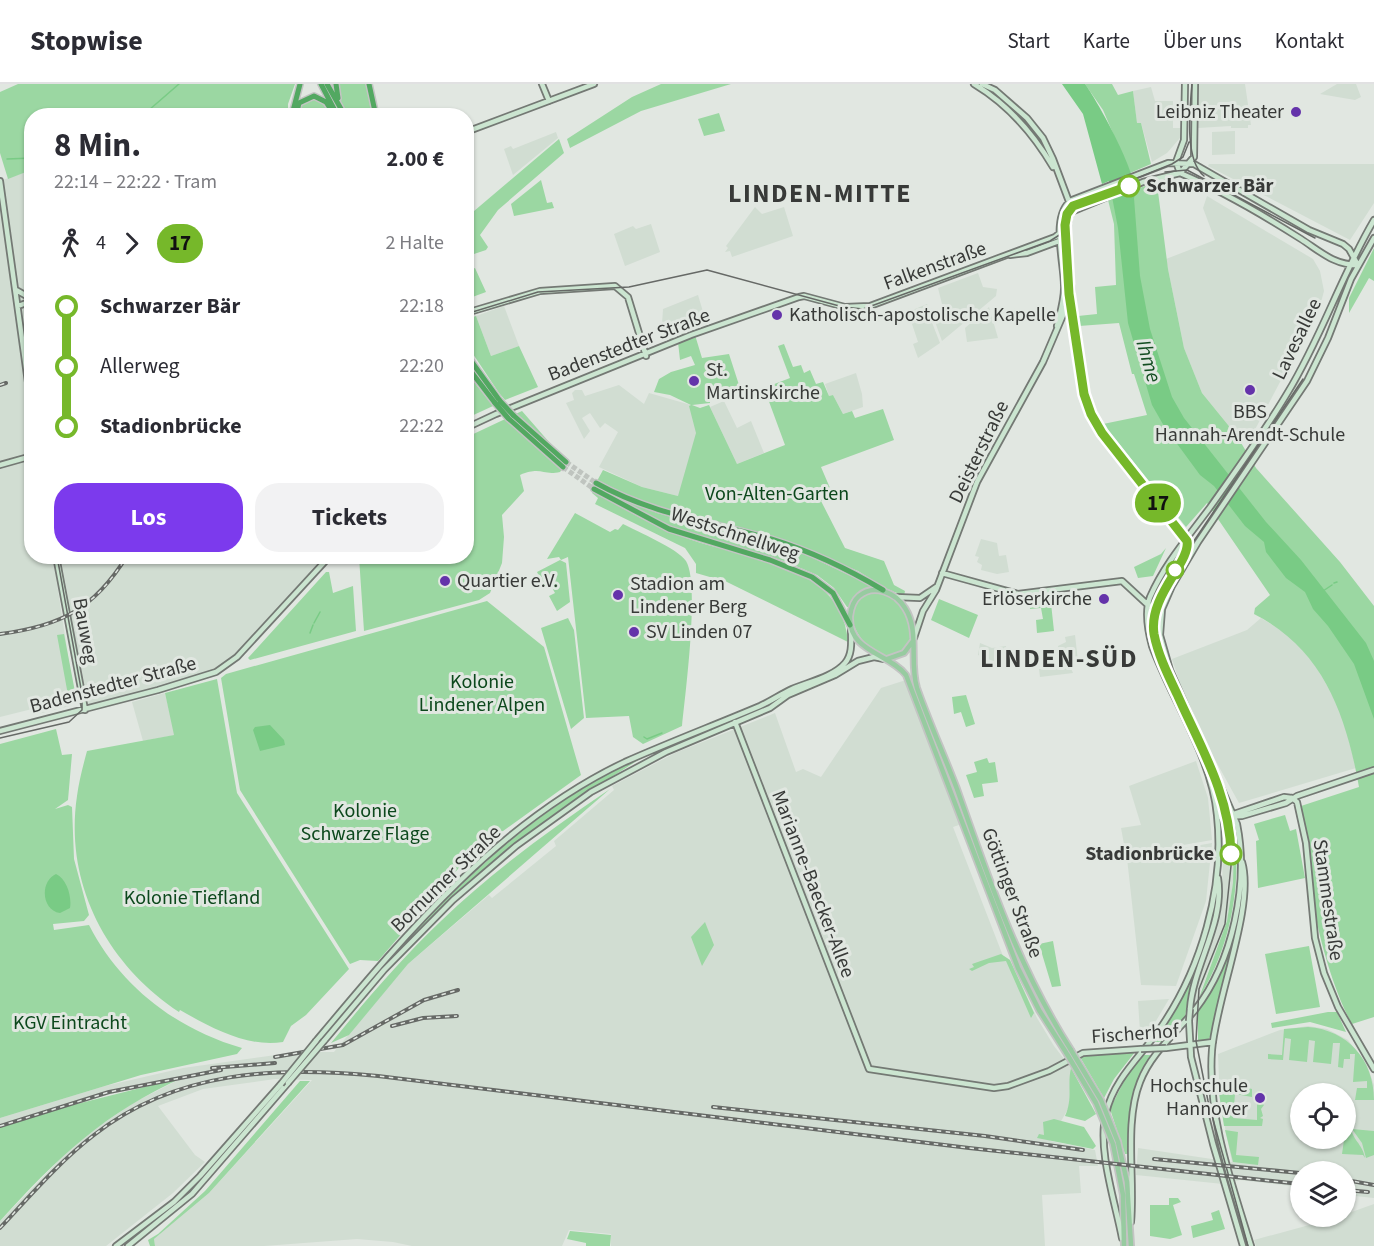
<!DOCTYPE html>
<html lang="de">
<head>
<meta charset="utf-8">
<style>
	:root { --surface:#fff; --page:#f2f2f3; --text:#2b2b33; --muted:#7c7c81; --line:#e1e1e2; --accent:#7c3aed }
	body { margin:0; font-family:"Source Sans 3",sans-serif; background:var(--page); color:var(--text); height:100vh; display:flex; flex-direction:column; font-size:22px; white-space:nowrap }
	* { box-sizing:border-box; margin:0 }
	p { font-size:20px; color:var(--muted) }
	.icon { flex:none; width:33px; height:33px; fill:none; stroke:currentColor; stroke-width:2; stroke-linecap:round; stroke-linejoin:round }
	.map { position:relative; flex:1; overflow:hidden }
	.sheet { position:absolute; left:24px; top:24px; width:450px; height:456px; display:flex; flex-direction:column; background:var(--surface); border-radius:24px; box-shadow:0 2px 4px #0004 }
	.sheet>* { flex:none }
	.badge { padding:0 12px; border-radius:20px; font-size:21px; line-height:39px }
	.buttons { position:absolute; left:1290px; top:999px; display:grid; gap:12px }
	.buttons a { display:grid; place-items:center; width:66px; height:66px; border-radius:50%; background:var(--surface); box-shadow:0 2px 4px #0004; font-size:30px }
	.map>.badge { position:absolute; translate:-50% -50%; box-shadow:0 0 0 3px #fff }
	.legs { display:flex; align-items:center; gap:9px; height:66px; padding:0 30px; font-size:20px }
	.legs p { margin-inline-start:auto }
	.summary { display:flex; align-items:center; justify-content:space-between; height:102px; padding:0 30px }
	h1 { font-size:33px; font-weight:700; line-height:45px }
	.button { display:flex; gap:12px; margin-top:auto; padding:12px 30px }
	.button a { flex:1; height:69px; border-radius:24px; background:var(--accent); color:#fff; font-size:24px; font-weight:700; line-height:69px; text-align:center }
	.button a+a { background:var(--page); color:var(--text) }
	ul { padding:0 30px; list-style:none }
	li { display:flex; align-items:center; gap:21px; height:60px; font-size:22px }
	li i { display:grid; place-items:center; width:9px; height:100%; margin:0 8px; background:currentColor }
	li i::after { content:''; width:15px; height:15px; margin:-8px; border:4px solid; border-radius:50%; background:var(--surface) }
	li p { margin-inline-start:auto }
	li:first-child i { background:linear-gradient(#0000 50%,currentColor 0) }
	li:last-child i { background:linear-gradient(currentColor 50%,#0000 0) }
	header { display:flex; align-items:center; gap:36px; box-sizing:border-box; height:84px; padding:0 30px; background:var(--surface); border-bottom:2px solid var(--line) }
	header strong { font-size:28px }
	nav { display:flex; gap:33px; margin-inline-start:auto; font-size:21px }
	.map>svg:first-child { display:block }
	.built { fill:#d1ddd2; fill-rule:evenodd }
	.green { fill:#9bd7a2 }
	.water { fill:#79cb85 }
	.lines { fill:none; stroke-linecap:round; stroke-linejoin:round }
	.stream { stroke:#79cb85; stroke-width:1.5 }
	.highway-tunnel { stroke:#bfc4bf; stroke-width:5; stroke-dasharray:5 2.5; stroke-linecap:butt }
	.secondary-casing { stroke:#747974; stroke-width:8 }
	.primary-casing { stroke:#c3c4c3; stroke-width:8 }
	.highway-casing { stroke:#c3c4c3; stroke-width:8 }
	.secondary { stroke:#cbe5d0; stroke-width:4.5 }
	.primary { stroke:#97cba0; stroke-width:4.5 }
	.highway { stroke:#52a861; stroke-width:5 }
	.tram { stroke:#666966; stroke-width:1.5 }
	.rail-casing { stroke:#666966; stroke-width:4 }
	.rail { stroke:#e1e7e1; stroke-width:1.5; stroke-dasharray:4.5; stroke-linecap:butt }
	.secondary-bridge-casing { stroke:#747974; stroke-width:8; stroke-linecap:butt }
	.primary-bridge-casing { stroke:#c3c4c3; stroke-width:8; stroke-linecap:butt }
	.highway-bridge-casing { stroke:#c3c4c3; stroke-width:8; stroke-linecap:butt }
	.secondary-bridge { stroke:#cbe5d0; stroke-width:4.5 }
	.primary-bridge { stroke:#97cba0; stroke-width:4.5 }
	.highway-bridge { stroke:#52a861; stroke-width:5 }
	.line-1-casing { stroke:#fff; stroke-width:14 }
	.line-1 { stroke:#76b82a; stroke-width:9 }
	.poi-dot { fill:#6433aa; stroke:#e1e7e1; stroke-width:2 }
	.stop-1-dot { fill:#fff; stroke:#76b82a; stroke-width:3 }
	.labels { text-anchor:middle; dominant-baseline:central; stroke-width:6; stroke-linejoin:round; paint-order:stroke }
	.poi-label { font-size:20px; fill:#383a38; stroke:#e1e7e1; text-anchor:start }
	.stop-label { font-size:20px; font-weight:bold; fill:#383a38; stroke:#e1e7e1; text-anchor:start }
	.street-label { font-size:20px; fill:#383a38; stroke:#e1e7e1 }
	.park-label { font-size:20px; fill:#0c481c; stroke:#e1e7e1 }
	.water-label { font-size:21px; font-style:italic; fill:#144e22; stroke:#e1e7e1 }
	.district-label { font-size:26px; font-weight:bold; letter-spacing:1.5px; fill:#383a38; stroke:#e1e7e1 }
</style>
</head>
<body>
<header>
<strong>Stopwise</strong>
<nav><a>Start</a><a>Karte</a><a>Über uns</a><a>Kontakt</a></nav>
</header>
<div class="map">
<svg width="1374" height="1162" viewBox="0 0 1374 1162">
	<rect width="100%" height="100%" fill="#e1e7e1"/>
	<!-- built -->
	<path class="built" d="M1198,0H1245L1251,41H1248V44H1231V42L1198,44Z
		M1337,0H1356L1361,13L1355,16L1320,10Z
		M1151,3L1155,17H1173V44H1180V54L1167,69L1152,78L1141,39L1137,40L1133,7Z
		M1235,47V70L1212,71V48Z
		M556,48L558,54L513,91L504,65L511,62L513,65Z
		M1209,80H1374V119L1350,156L1208,82Z
		M31,86L32,372L28,373L32,378V472L53,473L75,618L70,622L34,631L32,625L0,633V97Z
		M1207,112L1313,175L1320,187L1324,207L1320,222L1249,357L1237,352L1202,309L1184,264L1168,185L1166,175L1215,156L1203,124Z
		M755,123L762,130L784,123L793,152L732,173L730,167L725,168L728,164L726,162Z
		M651,140L660,168L625,182L614,150L633,142L636,145Z
		M978,189L983,203L997,205L996,212L942,257L934,235L931,236L940,259L918,274L913,260L918,258L908,228L927,220L931,229L943,224L938,204Z
		M698,211L704,231H695L699,244L670,256L662,240L663,225Z
		M504,222L519,262L491,272L476,232Z
		M989,223L998,254L967,258L965,244Z
		M856,289L862,310L863,323L843,330L833,311L829,312L825,300Z
		M1298,295L1302,299L1296,310L1236,397L1233,394Z
		M619,301L644,320L649,309L691,321L699,348L682,413L642,403L599,383L618,348L605,339L600,344L590,329L582,334L590,347L584,355L566,319L574,316L572,309L575,306H582L585,312Z
		M724,317L737,344L751,337L764,369L737,380L710,323Z
		M981,455L997,459L999,472L1006,471L1009,488L997,490L981,486L982,481L977,478L979,473L975,472Z
		M56,473H330L237,573L216,588L85,626Z
		M1261,534L1290,552L1315,581L1341,626L1356,684L1239,719L1208,663L1184,612L1172,575L1247,546Z
		M1075,551L1078,577L1068,578L1073,589L1040,593L1039,585H1044L1045,579L1058,577V562L1066,558L1065,553Z
		M980,559L992,564L1006,562L1008,577L998,579L978,571Z
		M906,596L962,740L953,743L1003,872L1010,876L1037,934L1054,962L1071,984L1069,1023L1050,1057L1095,1066L1098,1082H1079L1081,1109L1042,1111L1045,1162H611V1150L569,1146L562,1162H412L393,1158L357,1155L264,1162H155L154,1155L209,1109L312,996L275,995L203,1005L158,1022L195,1071L205,1078L173,1109L106,1162H0V1137L79,1056L131,1020L180,995L107,1011L0,1043V1034L105,1002L183,984L298,968H334L408,880L489,811L492,814L556,762L554,757L614,706L612,702L675,669L775,629L796,688L803,685L821,693L881,604Z
		M165,609L175,651L143,657L132,618Z
		M1196,677L1208,714L1212,756L1126,771L1121,744L1141,741L1129,702Z
		M1233,745V800L1227,837L1200,909L1196,957L1193,918L1202,884L1221,827L1224,747Z
		M1212,759L1206,817L1176,902L1141,901L1127,774Z
		M1169,915L1150,947L1140,948L1138,917Z
		M1308,942L1327,945L1348,956L1367,981L1374,1001V1114L1346,1111V1088H1300V1103L1240,1096L1223,1100L1136,1091L1138,1064L1232,1078L1220,1019L1218,970L1280,946ZM1300,1010H1346V1054H1300Z
		M1374,1120V1162H1256L1254,1156L1313,1140L1312,1133H1321L1324,1137L1346,1132V1130Z"/>
	<!-- green -->
	<path class="green" d="M18,0H295L288,20V31L32,32L31,86L8,95L0,69V8Z
		M337,0H367L378,31H348L337,11Z
		M661,0H731L641,27L570,64L567,55L632,13Z
		M1085,0H1112L1118,11L1133,7L1137,39H1141L1151,80L1130,89L1103,26Z
		M320,14L334,32H296L301,16Z
		M719,29L725,47L704,52L698,35Z
		M559,55L564,69L498,126L480,151L488,163L486,166L468,172L467,133Z
		M541,96L547,119L552,118L554,124L514,132L511,120Z
		M1157,100L1168,185L1184,264L1202,309L1237,352L1256,384L1340,478L1374,522V933L1352,940C1336,912 1320,859 1315,827C1310,792 1310,757 1301,722L1359,703C1346,630 1323,565 1254,530L1255,524L1270,511L1207,419L1186,443L1103,340L1147,331L1134,290H1132L1119,239L1079,242L1078,232L1097,230L1095,203L1116,201L1114,140L1108,116L1145,102Z
		M1374,164V197L1369,194L1349,229V214Z
		M475,184L486,208L467,215V187Z
		M476,232L491,272L519,262L538,303L505,316L499,309L467,261V235Z
		M695,251L702,274L729,270L739,301L737,304L710,316V319L692,321L700,324L709,321L737,380L785,361L764,304L790,294L778,262L784,260L793,283L801,281L804,289L810,286L816,300L823,298L829,312L833,311L843,330L852,327L855,334L883,325L894,356L821,383L833,411L821,417L845,464L884,477L894,501L905,507L904,512L885,504L858,487L771,452L650,421L597,397L603,386L642,403L678,412L696,349L689,322L691,321L670,311L654,308L659,295L671,288L695,281L691,272L680,276L678,258Z
		M466,288L493,322L467,334H466Z
		M522,327L556,366L569,376L560,388C542,392 542,382 520,391L524,407L502,431L504,453L502,479L490,509L479,516L364,547L359,473L466,472L467,353Z
		M597,403L657,429L792,464L874,503L856,511L849,523H847L834,504L817,491L784,477L674,444Z
		M593,407C625,426 656,444 692,456C750,476 842,480 848,558L727,498L696,489V480L685,464L595,420L598,414L592,409Z
		M575,429L610,448L615,445L618,446L623,440C638,448 677,464 686,477C700,499 685,612 682,642L643,660L633,653L629,632L586,634L568,473L561,476L559,473L547,475Z
		M1166,464L1153,492L1138,494L1134,483L1161,470Z
		M560,476L566,479L570,518L557,527L549,512L555,509L550,500L544,502L537,488Z
		M326,488H329L333,509L353,502L356,547L250,576L248,574Z
		M871,508C896,508 923,539 906,563C881,597 822,523 871,508Z
		M1050,510L1054,547L1037,549L1036,536L1043,535L1041,524L1030,525L1029,512Z
		M939,515L978,531L969,554L931,536Z
		M487,517L544,563L581,691L471,770L378,877L360,876L350,880L240,706L221,594L226,590Z
		M1150,532L1157,533L1161,568L1227,719L1219,721L1209,686L1157,569Z
		M568,534L574,546L584,634L571,645L541,544Z
		M64,550L76,613L75,618L70,622L57,551Z
		M217,595L237,709L349,885L306,931L291,942L283,958C247,964 210,943 180,926L179,928C107,880 64,800 77,712C79,697 83,682 87,667L174,651L165,609Z
		M966,611L975,640L966,643L961,628L954,630L952,613Z
		M56,645L62,671L72,670L68,716L55,725L68,721L72,723L74,775L89,831L84,837L53,840L54,846L89,841C120,902 176,945 242,964L237,970L141,991L0,1034V660Z
		M643,673L563,724L530,749L459,808L389,876C449,811 510,748 587,702C604,692 624,679 643,673Z
		M987,674L989,679L995,678L998,698L982,700L984,712L974,714L966,691L977,688L974,678Z
		M610,705L408,880L349,951L331,959C366,916 401,875 441,837C493,787 551,745 610,705Z
		M1285,731L1290,747L1296,745L1305,794L1258,804L1256,757L1259,756L1254,740Z
		M1234,745C1242,803 1230,864 1199,914L1227,837L1233,799Z
		M705,838L714,861L702,882L691,853Z
		M1237,839L1212,950L1208,956L1198,957V928L1219,893Z
		M1053,857L1061,902L1052,903L1039,860Z
		M1309,862L1320,923L1276,930L1265,870Z
		M1001,870L1010,876L1034,929L1031,934L1006,877L989,879L972,887L969,885L974,883L972,880Z
		M1193,885L1185,933L1163,958H1154L1174,927Z
		M1328,928H1337L1346,948L1310,938L1272,944L1271,939Z
		M1308,943C1348,946 1374,976 1374,1016H1355L1357,1004H1367V997L1353,998L1355,970H1350V975H1344L1343,984L1338,983L1340,959H1333L1331,980L1313,978L1315,957L1309,956L1307,978L1289,976L1291,955L1285,954L1283,976L1268,975V970L1282,971L1284,945Z
		M1135,968L1114,995L1104,1014L1080,973L1099,969Z
		M1143,971H1151C1130,1008 1128,1028 1130,1070H1125L1110,1025L1127,991Z
		M1071,984L1096,1030L1085,1037L1065,1032C1073,1015 1067,1000 1071,984Z
		M184,993C105,1028 57,1074 0,1137V1043L53,1026Z
		M300,997H310L209,1109L154,1155L155,1162H150L148,1156L158,1150L205,1107Z
		M1222,998L1248,1000V1004L1252,1005V1013L1235,1010L1233,1034L1257,1036V1017L1265,1015L1264,1019H1261L1264,1021L1261,1025L1263,1032L1260,1034L1263,1035L1262,1042H1224L1218,1002Z
		M1054,1035L1084,1043L1096,1062L1093,1065L1037,1054L1039,1050L1044,1051L1043,1038Z
		M1346,1042H1351C1351,1055 1363,1060 1365,1074L1363,1071L1342,1070Z
		M1352,1045L1374,1047V1071L1366,1074L1362,1059Z
		M1225,1046L1238,1048L1236,1071L1259,1073L1258,1081L1233,1078Z
		M1169,1114H1178L1181,1118L1173,1121L1182,1151L1170,1155L1150,1152V1121H1169Z
		M1219,1126L1225,1145L1193,1154L1191,1142L1213,1136L1211,1129Z
		M570,1147L611,1151L610,1162H586V1159L567,1155Z"/>
	<!-- water -->
	<path class="water" d="M1062,0H1085C1097,16 1143,98 1134,114L1140,192L1150,245L1172,313L1184,334L1266,438L1301,476L1366,559L1374,577V635L1354,580L1328,542L1313,525L1305,508L1286,494L1266,468L1264,458L1245,442L1214,402L1200,391L1164,342L1152,321L1128,239L1118,144L1109,97L1102,100L1083,30Z
		M270,641L284,656L285,661L260,667L253,646L255,643Z
		M56,790C67,795 72,813 70,824L60,829C41,826 40,797 56,790Z"/>
	<g class="lines">
		<!-- stream -->
		<path class="stream" d="M118,32L125,27L149,26L179,0
			M7,75L32,74
			M1334,499L1337,498
			M1323,507L1332,501
			M314,539L320,528
			M310,549L313,541
			M644,653L647,655L662,649"/>
		<!-- highway-tunnel -->
		<path class="highway-tunnel" d="M566,378L596,399
			M563,383L594,405"/>
		<defs>
			<path id="secondary" d="M542,0L549,17
				M974,0C1009,21 1033,49 1053,83
				M466,48L594,0
				M1180,89L1194,73L1195,0
				M1180,89L1176,78L1184,56L1185,0
				M0,97L32,327
				M1071,128L1143,98L1180,89C1220,106 1265,132 1301,155C1321,168 1334,181 1358,181
				M1010,171L1027,169L1062,156
				M16,206L32,215
				M18,222L32,217
				M466,229L540,207L615,202L628,213L646,272
				M1057,242C1060,229 1065,214 1064,201C1064,178 1050,130 1072,116L1168,79L1194,80L1309,146L1343,160L1349,165L1358,181
				M466,344L496,330L691,251L799,213L804,212L845,223L870,222L1055,153L1061,148
				M0,381L32,372
				M56,472L85,626
				M942,489L1018,510L1122,497L1148,521L1162,525
				M896,513L920,514L936,503
				M914,554L923,527L936,506L977,398L1043,278L1072,210L1066,150L1071,123L1053,75L1043,54L1027,34L995,6L982,0
				M735,638L869,985L994,1004L1008,1002L1049,987L1083,969L1141,965
				M0,647L158,606L216,588L237,573L330,472
				M1292,714L1297,718L1306,759L1315,854L1324,889L1338,923L1374,985
				M1234,730L1284,713L1292,714
				M1218,733L1242,732L1286,719L1297,712L1374,686
				M1242,778C1255,822 1216,914 1212,966C1207,1032 1232,1100 1251,1162
				M1190,925C1193,881 1225,839 1218,794
				M1189,937L1191,973L1213,1060L1243,1162
				M316,957C404,852 498,738 625,678C670,658 715,641 760,622C771,617 781,610 792,605C808,598 833,593 845,579C853,570 851,556 851,544
				M324,957L384,886L453,816L516,762L591,708L666,668L770,624L788,611L835,591L858,577L874,573L884,575
				M1166,964L1213,958
				M1131,1138C1135,1095 1124,1038 1140,998C1151,969 1176,949 1195,926C1233,877 1249,800 1237,740L1170,586L1160,551L1162,525L1172,502L1198,458L1307,297L1328,254L1351,195L1374,154
				M1122,1154C1115,1117 1097,1065 1106,1029C1114,995 1140,973 1159,946C1201,886 1225,804 1217,731C1212,674 1172,616 1152,562C1148,547 1144,528 1150,513C1165,479 1189,452 1211,422C1237,385 1265,347 1288,308C1321,254 1341,192 1374,136
				M116,1162L174,1118L200,1092L281,1000
				M128,1162L192,1110L288,999"/>
			<path id="primary" d="M887,575L904,569L913,557
				M1067,970L1039,926L1018,884L906,591C889,569 848,568 850,532C851,524 853,517 859,512C874,499 896,509 905,524C920,547 909,578 917,604C929,638 944,671 957,705C989,796 1019,885 1071,966
				M1118,1058L1127,1098L1131,1162
				M1113,1060L1123,1111L1124,1162"/>
			<path id="highway" d="M321,0L334,25
				M327,0L345,32
				M336,0L338,14
				M369,0L376,32
				M293,27L300,0
				M296,32L299,19L314,12L326,18L335,32
				M466,270L500,317
				M466,281L495,319
				M513,331L566,378
				M508,334L563,383
				M596,399C651,430 711,438 771,455C810,467 848,485 883,506
				M594,405L669,445L770,476L812,493L833,509L850,541"/>
		</defs>
		<!-- secondary casing -->
		<use href="#secondary" class="secondary-casing"/>
		<!-- primary casing -->
		<use href="#primary" class="primary-casing"/>
		<!-- highway casing -->
		<use href="#highway" class="highway-casing"/>
		<!-- secondary -->
		<use href="#secondary" class="secondary"/>
		<!-- primary -->
		<use href="#primary" class="primary"/>
		<!-- highway -->
		<use href="#highway" class="highway"/>
		<!-- tram -->
		<path class="tram" d="M1192,0C1190,24 1184,76 1204,92
			M1165,88L1187,86L1315,154
			M466,230L538,208L629,203L707,186L843,223L863,225L1050,157L1061,150L1065,141
			M1183,469L1185,461L1181,450C1153,417 1115,379 1094,341C1079,314 1051,143 1070,121L1172,80L1183,73L1189,58
			M0,654L69,638L82,626V610L57,472
			M1248,1162L1208,1017L1196,957L1199,905L1225,840L1231,782L1229,735L1220,703L1157,562L1154,546L1156,524L1175,485L1303,295"/>
		<defs>
			<path id="rail" d="M0,301L6,299
				M0,550C61,542 94,525 127,472
				M392,942L423,934L457,932
				M275,973L343,961L424,916L458,906
				M212,984L275,979
				M713,1023L985,1052L1083,1066
				M0,1042L109,1008L221,986
				M1154,1075L1300,1089
				M1346,1096L1374,1101
				M1346,1106L1368,1108
				M0,1144C30,1112 60,1077 94,1051C177,986 278,982 378,992L969,1064L1300,1100"/>
		</defs>
		<!-- rail casing -->
		<use href="#rail" class="rail-casing"/>
		<!-- rail -->
		<use href="#rail" class="rail"/>
		<defs>
			<path id="secondary-bridge" d="M1189,937L1190,925
				M1141,965L1166,964
				M288,999L324,957
				M281,1000L316,957"/>
			<path id="primary-bridge" d="M1071,966L1101,1016L1118,1058
				M1067,970L1096,1019L1113,1060"/>
			<path id="highway-bridge" d="M500,317L513,331
				M495,319L508,334"/>
		</defs>
		<!-- secondary-bridge casing -->
		<use href="#secondary-bridge" class="secondary-bridge-casing"/>
		<!-- primary-bridge casing -->
		<use href="#primary-bridge" class="primary-bridge-casing"/>
		<!-- highway-bridge casing -->
		<use href="#highway-bridge" class="highway-bridge-casing"/>
		<!-- secondary-bridge -->
		<use href="#secondary-bridge" class="secondary-bridge"/>
		<!-- primary-bridge -->
		<use href="#primary-bridge" class="primary-bridge"/>
		<!-- highway-bridge -->
		<use href="#highway-bridge" class="highway-bridge"/>
	</g>
	<g class="lines">
		<defs>
			<path id="line-1" d="M1129,102L1073,122L1067,130L1065,141L1069,210L1084,310L1091,330L1102,349L1187,457C1191,478 1148,512 1154,550C1158,571 1168,591 1177,610C1200,662 1230,711 1231,770"/>
		</defs>
		<!-- line-1 casing -->
		<use href="#line-1" class="line-1-casing"/>
		<!-- line-1 -->
		<use href="#line-1" class="line-1"/>
	</g>
	<!-- markers -->
	<g class="poi-dot">
		<circle cx="1296" cy="28" r="6"/>
		<circle cx="777" cy="231" r="6"/>
		<circle cx="694" cy="297" r="6"/>
		<circle cx="1250" cy="306" r="6"/>
		<circle cx="445" cy="497" r="6"/>
		<circle cx="618" cy="511" r="6"/>
		<circle cx="1104" cy="515" r="6"/>
		<circle cx="634" cy="548" r="6"/>
		<circle cx="1260" cy="1014" r="6"/>
	</g>
	<g class="stop-1-dot">
		<circle cx="1129" cy="102" r="10"/>
		<circle cx="1175" cy="486" r="8"/>
		<circle cx="1231" cy="770" r="10"/>
	</g>
	<g class="labels">
		<!-- poi labels -->
		<g class="poi-label">
			<text x="1284" y="28" text-anchor="end">Leibniz Theater</text>
			<text x="789" y="231">Katholisch-apostolische Kapelle</text>
			<text x="706" y="286">St.<tspan x="706" dy="23">Martinskirche</tspan></text>
			<text x="1250" y="328" text-anchor="middle">BBS<tspan x="1250" dy="23">Hannah-Arendt-Schule</tspan></text>
			<text x="457" y="497">Quartier e.V.</text>
			<text x="630" y="500">Stadion am<tspan x="630" dy="23">Lindener Berg</tspan></text>
			<text x="1092" y="515" text-anchor="end">Erlöserkirche</text>
			<text x="646" y="548">SV Linden 07</text>
			<text x="1248" y="1002" text-anchor="end">Hochschule<tspan x="1248" dy="23">Hannover</tspan></text>
		</g>
		<!-- stop labels -->
		<g class="stop-label">
			<text x="1146" y="102">Schwarzer Bär</text>
			<text x="1214" y="770" text-anchor="end">Stadionbrücke</text>
		</g>
		<!-- street labels -->
		<g class="street-label">
			<text transform="translate(935 182) rotate(-20)">Falkenstraße</text>
			<text transform="translate(1297 255) rotate(-64)">Lavesallee</text>
			<text transform="translate(629 261) rotate(-21)">Badenstedter Straße</text>
			<text transform="translate(979 368) rotate(-64)">Deisterstraße</text>
			<text transform="translate(735 450) rotate(18)">Westschnellweg</text>
			<text transform="translate(85 547) rotate(80)">Bauweg</text>
			<text transform="translate(113 601) rotate(-15)">Badenstedter Straße</text>
			<text transform="translate(446 795) rotate(-44)">Bornumer Straße</text>
			<text transform="translate(813 800) rotate(69)">Marianne-Baecker-Allee</text>
			<text transform="translate(1012 809) rotate(69)">Göttinger Straße</text>
			<text transform="translate(1328 816) rotate(82)">Stammestraße</text>
			<text transform="translate(1135 950) rotate(-4)">Fischerhof</text>
		</g>
		<!-- park labels -->
		<g class="park-label">
			<text x="777" y="410">Von-Alten-Garten</text>
			<text x="482" y="598">Kolonie<tspan x="482" dy="23">Lindener Alpen</tspan></text>
			<text x="365" y="727">Kolonie<tspan x="365" dy="23">Schwarze Flage</tspan></text>
			<text x="192" y="814">Kolonie Tiefland</text>
			<text x="70" y="939">KGV Eintracht</text>
		</g>
		<!-- water labels -->
		<g class="water-label">
			<text transform="translate(1149 277) rotate(74)">Ihme</text>
		</g>
		<!-- district labels -->
		<g class="district-label">
			<text x="820" y="109">LINDEN-MITTE</text>
			<text x="1059" y="574">LINDEN-SÜD</text>
		</g>
	</g>
</svg>
<div class="buttons">
<a><svg class="icon" aria-label="locate" viewBox="0 0 24 24"><circle cx="12" cy="12" r="6"/><path d="M12 2v4M12 18v4M2 12h4M18 12h4"/></svg></a>
<a><svg class="icon" aria-label="layers" viewBox="0 0 24 24"><path d="M12 4l9 5-9 5-9-5zM3 14l9 5 9-5"/></svg></a>
</div>
<b class="badge" style="left:1158px;top:419px;background:#76b82a;color:#111">17</b>
<section class="sheet">
<div class="summary"><div><h1>8 Min.</h1><p>22:14 – 22:22 · Tram</p></div><b>2.00 €</b></div>
<div class="legs"><svg class="icon" aria-label="walk" viewBox="0 0 24 24"><circle cx="13" cy="4" r="2"/><path d="M13 8l-2 6 4 7M11 14l-3 7M7 12l3-4h3l4 4"/></svg>4<svg class="icon" aria-label="forward" viewBox="0 0 24 24"><path d="M9 5l7 7-7 7"/></svg><b class="badge" style="background:#76b82a;color:#111">17</b><p>2 Halte</p></div>
<ul>
<li><i style="color:#76b82a"></i><b>Schwarzer Bär</b><p>22:18</p></li>
<li><i style="color:#76b82a"></i><span>Allerweg</span><p>22:20</p></li>
<li><i style="color:#76b82a"></i><b>Stadionbrücke</b><p>22:22</p></li>
</ul>
<div class="button"><a>Los</a><a>Tickets</a></div>
</section>
</div>
</body>
</html>
